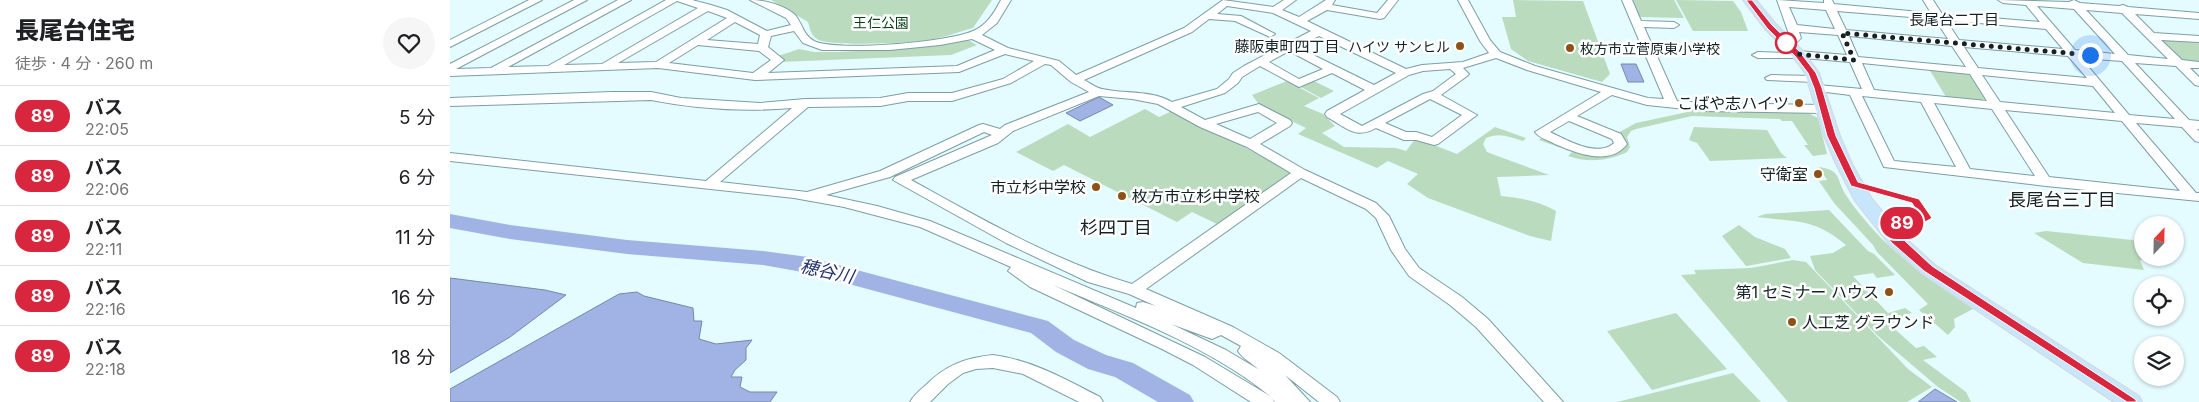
<!DOCTYPE html>
<html lang="ja">
<head>
<meta charset="utf-8">
<style>
	:root { --surface:#fff; --page:#f6f6f6; --text:#202124; --muted:#757577; --line:#e0e0e0 }
	body { margin:0; font-family:Inter,"Noto Sans JP",sans-serif; background:var(--page); color:var(--text); height:100vh; display:flex; flex-direction:column; font-size:19px; white-space:nowrap }
	* { box-sizing:border-box; margin:0 }
	p { font-size:16px; color:var(--muted) }
	.icon { flex:none; width:28px; height:28px; fill:none; stroke:currentColor; stroke-width:2; stroke-linecap:round; stroke-linejoin:round }
	.map { position:relative; flex:1; overflow:hidden }
	.sheet { display:flex; flex-direction:column; background:var(--surface); width:450px }
	.sheet>* { flex:none }
	.badge { padding:0 10px; border-radius:16px; font-size:18px; line-height:32px }
	.needle { width:32px; rotate:22deg }
	.buttons { position:absolute; left:1684px; top:216px; display:grid; gap:10px }
	.buttons a { display:grid; place-items:center; width:50px; height:50px; border-radius:50%; background:var(--surface); box-shadow:0 1px 4px #0004; font-size:25px }
	.you { position:absolute; width:25px; height:25px; margin:-12px; border:4px solid #fff; border-radius:50%; background:#1a73e8; box-shadow:0 0 0 8px #1a73e833 }
	.map>.badge { position:absolute; translate:-50% -50%; box-shadow:0 0 0 2px #fff }
	.round { display:grid; place-items:center; flex:none; width:52px; height:52px; border-radius:26px; background:var(--page) }
	.overview { display:flex; align-items:center; justify-content:space-between; height:85px; padding:0 15px }
	h1 { font-size:24px; font-weight:800; line-height:38px }
	ul { padding:0; list-style:none }
	li { display:flex; align-items:center; gap:15px; height:60px; padding:0 15px; border-top:1px solid var(--line) }
	li div { flex:1 }
	li b { display:block; font-size:19px }
	li em { font-style:normal }
	li .badge { min-width:55px; font-weight:700; text-align:center }
	main { display:flex; flex:1; min-height:0 }
	.map>svg:first-child { display:block }
	.green { fill:#badbbe }
	.water { fill:#a0b3e4; stroke:#7688aa }
	.lines { fill:none; stroke-linecap:round; stroke-linejoin:round }
	.river { fill:#a0b3e4; fill-rule:evenodd }
	.minor-casing { stroke:#7b9fa5; stroke-width:2 }
	.major-casing { stroke:#d5d7d8; stroke-width:2 }
	.minor { fill:#fff; fill-rule:evenodd }
	.major { fill:#c7e6fb; fill-rule:evenodd }
	.line { fill:#d7263d; stroke:#fff }
	.walk { stroke:#132224; stroke-width:5; stroke-dasharray:0 9 }
	.stop-dot { fill:#fff; stroke:#d7263d; stroke-width:2.5 }
	.poi-dot { fill:#8f5115; stroke:#fff; stroke-width:2 }
	.labels { text-anchor:middle; dominant-baseline:central; stroke-width:5; stroke-linejoin:round; paint-order:stroke }
	.far-park-label { font-size:14px; fill:#0a3f1a; stroke:#fff }
	.far-poi-label { font-size:14px; fill:#132224; stroke:#fff; text-anchor:end }
	.far-neighbourhood-label { font-size:15px; fill:#132224; stroke:#fff }
	.poi-label { font-size:16px; fill:#132224; stroke:#fff; text-anchor:end }
	.neighbourhood-label { font-size:18px; fill:#132224; stroke:#fff }
	.water-label { font-size:18px; font-style:italic; fill:#22336d; stroke:#fff }
</style>
</head>
<body>
<main>
<section class="sheet">
<div class="overview"><div><h1>長尾台住宅</h1><p>徒歩 · 4 分 · 260 m</p></div><a class="round"><svg class="icon" aria-label="heart" viewBox="0 0 24 24"><path d="M12 20l-8-8c-3-5 5-10 8-4 3-6 11-1 8 4z"/></svg></a></div>
<ul>
<li><span class="badge" style="background:#d7263d;color:#fff">89</span><div><b>バス</b><p>22:05</p></div><em>5 分</em></li>
<li><span class="badge" style="background:#d7263d;color:#fff">89</span><div><b>バス</b><p>22:06</p></div><em>6 分</em></li>
<li><span class="badge" style="background:#d7263d;color:#fff">89</span><div><b>バス</b><p>22:11</p></div><em>11 分</em></li>
<li><span class="badge" style="background:#d7263d;color:#fff">89</span><div><b>バス</b><p>22:16</p></div><em>16 分</em></li>
<li><span class="badge" style="background:#d7263d;color:#fff">89</span><div><b>バス</b><p>22:18</p></div><em>18 分</em></li>
</ul>
</section>
<div class="map">
<svg width="1749" height="402" viewBox="0 0 1749 402">
	<rect width="100%" height="100%" fill="#e4fbff"/>
	<!-- green -->
	<path class="green" d="M321,0H542L523,28C508,32 493,38 478,40C461,43 379,47 367,39C361,35 360,29 358,22Z
		M1063,0L1133,1L1160,74L1152,82L1078,61L1061,49L1052,17H1066Z
		M1181,0H1224L1234,18L1188,17Z
		M1226,0L1283,1L1291,12L1298,31H1243Z
		M1707,38L1746,41L1749,43V62L1731,60Z
		M518,40L527,45L501,55L329,62L328,56L349,49L364,52H387L465,48Z
		M1479,69L1521,74L1537,98L1531,100L1496,97Z
		M862,80L884,91L871,98L849,86Z
		M837,81L869,98L854,106L873,114L885,126L872,133L894,147L946,148L956,151L966,138L1007,154L1045,127L1076,138L1073,141C1060,137 1049,132 1036,138L1033,144L1037,152L1042,154L1099,175L1047,177L1051,196C1071,198 1089,201 1106,211L1101,241L1080,236L978,198L957,184L968,174L938,161L927,168L848,134L856,128L810,106L802,95Z
		M695,109L709,117L722,111C761,132 802,149 841,172L769,225L742,212L727,222L614,165L603,171L566,152L618,124L640,137Z
		M1247,110L1358,113L1368,118L1377,154L1363,156L1354,145H1358L1342,121H1332L1330,119L1242,116L1186,129L1181,131L1177,137L1180,147L1177,152C1159,161 1137,163 1118,156L1122,152L1089,140L1094,136L1125,151L1167,152L1166,134L1186,123Z
		M1244,127L1317,130L1331,153L1337,158L1260,161L1247,143L1239,140Z
		M1369,167C1392,170 1386,180 1396,195C1401,203 1408,212 1414,219C1444,256 1484,282 1523,309L1504,319L1505,327L1498,335L1469,310L1478,304L1427,252L1423,245L1384,203L1369,181L1377,180Z
		M1379,210L1418,251L1424,254L1445,275L1427,278L1423,273L1403,276L1438,313L1455,308L1462,313L1453,315L1455,318L1439,324L1466,348L1474,346L1487,357L1473,360L1516,392L1521,402H1511L1488,387L1428,336L1365,270L1360,256L1383,253L1396,245C1364,218 1346,222 1307,217L1315,214Z
		M1289,225L1305,237L1335,249L1341,258L1296,266L1272,236Z
		M1596,231L1692,241V258H1706V260H1690L1694,270L1633,263L1584,233Z
		M1343,260L1356,262L1458,369L1482,387L1457,402H1338L1231,275L1246,274L1244,270L1301,268Z
		M1226,313L1277,369L1202,390L1157,331Z
		M1283,373L1311,402H1167Z"/>
	<!-- water -->
	<path class="water" d="M1171,64H1186L1194,82H1178Z
		M649,97L663,105L630,121L616,113Z
		M0,278L95,290L116,295L60,337L0,373Z
		M187,292L194,296L243,308L244,321H252L249,339L266,344L302,340L296,348V360L285,370L281,377H292L290,387L300,392H327L320,402H0V389L169,294Z
		M1485,389L1507,402H1468Z"/>
	<g class="lines">
		<!-- river -->
		<path class="river" d="M0,214L60,225L177,240L313,251L358,257L598,321L624,340L656,355L683,363L740,395L744,402H708L665,377L638,369L606,352L581,333L358,273L313,265L177,254L60,239L0,228Z"/>
		<defs>
			<path id="minor" d="M79,0H92L0,47V40Z
				M124,0H137L6,69L41,68L168,0H181L58,67L98,66L216,0H242L261,5L277,10L317,31L341,25L336,18L300,0C314,0 336,5 346,16C352,24 354,36 364,41C388,52 499,42 523,31C537,25 544,13 551,0H561L547,23L532,35L558,48L609,61L626,75L734,28L773,0L823,7L834,0H846L832,10L849,17L876,0H885L882,5L927,13L938,0H948L934,18L930,19L877,10L857,21L956,69L972,65L1013,62L1039,53L1030,41L1008,0H1018L1040,40L1050,52L1085,66L1198,98L1214,99L1172,0H1182L1191,21L1224,22L1229,25L1224,28L1194,27L1227,101L1255,103L1373,105L1379,109L1373,113L1255,111L1197,105L1162,95L1127,116L1171,134L1177,144C1160,167 1126,153 1105,144C1098,140 1089,138 1085,132L1151,92L1077,70L1046,58L1013,68L1019,74L1017,76L991,95L1027,115L988,144L984,145L966,140H954L926,128C905,140 896,127 877,117L875,114L877,111L915,90L882,73L849,87L810,66L792,77L788,83L775,93L731,107L755,120L809,104L840,120L842,123L840,126L810,144L855,170L926,203L939,216L955,249L969,268L1012,297L1038,319L1113,402H1094L1026,327L1000,305L959,276L941,250L926,218L916,209L851,178L696,289L783,327L829,353L887,397L890,402H869L835,375L860,402H825L822,399L824,402H801L743,365L712,349L580,287L558,271L561,267L470,227L394,207L344,198L0,161V153L256,181L342,108C295,112 247,109 201,100L0,106V98L162,92H201L231,98L310,103L355,99L430,98L458,93H502L553,79L584,61L555,54L509,72L305,80L208,68L0,76V64ZM227,1L248,8L152,64L114,65ZM777,6L823,13L861,31L794,66L783,73L779,79L767,89L722,102C701,90 675,94 652,89C646,88 640,83 634,80L742,32L759,19L785,21L820,37L825,34L791,16L767,14ZM258,11L277,18L206,62L168,63ZM285,22L310,35L308,44L257,40ZM344,31L353,43L372,50H440L490,45L522,39L545,50L507,66L318,73L334,60L318,47L321,36ZM869,36L946,73L924,85L847,47ZM248,45L309,51L321,60L303,73L219,63ZM839,51L873,69L849,79L819,62ZM595,64L601,65L621,82L639,92L555,125L550,129L533,124L529,125L430,171L357,192L270,182L358,107L430,106L458,101H502L561,83ZM1000,69L1006,74L983,91L973,94L912,126L890,114L959,75L973,71ZM649,96L682,99L708,104L750,127L797,147L841,173L682,284C604,261 532,219 461,180L548,143L563,131ZM980,99L1012,115L982,137L966,132H956L935,123ZM808,112L827,123L800,139L766,124ZM1119,121L1162,139L1164,143C1147,158 1117,140 1100,132ZM534,132L542,135L445,177L443,180L556,243L638,282L679,294L706,306L693,302L687,303L686,308L480,221L427,206L376,195L440,177ZM603,285C676,316 757,345 820,396L755,357ZM721,324L762,339L771,335L791,346L788,351C792,358 802,363 808,369L776,350Z
				M1327,0L1374,3V0H1382L1384,4L1481,13L1473,0H1483L1492,14L1590,22L1576,5L1553,3L1548,0L1619,2L1624,0L1630,3L1669,6L1673,5L1678,7L1749,13V19L1685,14L1704,33L1749,36V42L1711,40L1732,60L1749,62V68H1740L1749,77V86L1745,85L1726,66L1685,63L1739,120L1749,121V129H1747L1749,131V142L1745,141L1732,127L1686,123L1746,193H1749V201L1596,186L1434,167L1400,95L1368,91L1362,88L1368,85L1412,89L1400,62L1353,58H1308L1302,55L1308,52L1343,53L1348,51L1397,55L1388,35L1349,32L1351,38C1347,43 1340,47 1333,45L1332,43L1340,37ZM1587,6L1624,9L1665,54L1625,50ZM1339,7L1376,10L1385,29L1347,25ZM1636,10L1672,13L1718,59L1678,55ZM1387,11L1485,19L1498,39L1396,30ZM1496,20L1596,29L1613,49L1509,40ZM1399,36L1502,46L1516,67L1408,57ZM1514,47L1618,56L1637,78L1528,68ZM1631,58L1672,61L1725,119L1679,115ZM1412,63L1520,74L1537,101L1424,90ZM1532,75L1643,86L1665,113L1550,102ZM1412,96L1471,102L1506,167L1444,161ZM1484,103L1542,109L1585,176L1520,169ZM1555,110L1672,121L1730,191L1599,177Z
				M1321,75L1365,76L1371,79L1365,82L1317,80L1315,78Z
				M543,355C582,360 615,379 650,397L653,402H629L573,374L543,368L526,369L513,373L498,384L480,402H460C464,395 470,390 476,385C496,365 515,358 543,355Z"/>
			<path id="major" d="M1293,0H1306L1325,23L1353,51L1369,73L1390,136L1402,164L1422,199L1453,236L1485,265L1689,396L1692,402H1664L1471,273L1439,244L1405,201L1386,164L1374,136L1355,73L1343,57L1315,29Z"/>
		</defs>
		<!-- minor casing -->
		<use href="#minor" class="minor-casing"/>
		<!-- major casing -->
		<use href="#major" class="major-casing"/>
		<!-- minor -->
		<use href="#minor" class="minor"/>
		<!-- major -->
		<use href="#major" class="major"/>
	</g>
	<!-- line -->
	<path class="line" d="M1296,0H1302L1322,25L1350,52L1366,73L1372,88L1386,136L1408,182L1469,199L1482,218L1477,221L1441,228L1482,266L1685,399L1687,402H1677L1474,271L1442,243L1428,226L1430,224L1470,216L1462,203L1401,186L1377,136L1364,88L1358,73L1345,56L1317,28Z"/>
	<g class="lines">
		<!-- walk -->
		<path class="walk" d="M1336,43L1348,54L1404,60L1392,33L1640,55"/>
	</g>
	<!-- markers -->
	<circle class="stop-dot" cx="1336" cy="43" r="10"/>
	<g class="poi-dot">
		<circle cx="1010" cy="46" r="5"/>
		<circle cx="1120" cy="48" r="5"/>
		<circle cx="1349" cy="103" r="5"/>
		<circle cx="1368" cy="174" r="5"/>
		<circle cx="646" cy="187" r="5"/>
		<circle cx="672" cy="196" r="5"/>
		<circle cx="1439" cy="292" r="5"/>
		<circle cx="1342" cy="322" r="5"/>
	</g>
	<g class="labels">
		<!-- far-park labels -->
		<g class="far-park-label">
			<text x="431" y="22">王仁公園</text>
		</g>
		<!-- far-poi labels -->
		<g class="far-poi-label">
			<text x="1000" y="46">ハイツ サンヒル</text>
			<text x="1130" y="48" text-anchor="start">枚方市立菅原東小学校</text>
		</g>
		<!-- far-neighbourhood labels -->
		<g class="far-neighbourhood-label">
			<text x="1504" y="19">長尾台二丁目</text>
			<text x="837" y="46">藤阪東町四丁目</text>
		</g>
		<!-- poi labels -->
		<g class="poi-label">
			<text x="1339" y="103">こばや志ハイツ</text>
			<text x="1358" y="174">守衛室</text>
			<text x="636" y="187">市立杉中学校</text>
			<text x="682" y="196" text-anchor="start">枚方市立杉中学校</text>
			<text x="1429" y="292">第1 セミナー ハウス</text>
			<text x="1352" y="322" text-anchor="start">人工芝 グラウンド</text>
		</g>
		<!-- neighbourhood labels -->
		<g class="neighbourhood-label">
			<text x="1612" y="199">長尾台三丁目</text>
			<text x="666" y="227">杉四丁目</text>
		</g>
		<!-- water labels -->
		<g class="water-label">
			<text transform="translate(377 271) rotate(12)">穂谷川</text>
		</g>
	</g>
</svg>
<div class="buttons">
<a><svg class="needle" viewBox="-14 -14 28 28"><path d="M0-13l5 13h-10z" fill="#e53935"/><path d="M0 13l5-13h-10z" fill="#757577"/></svg></a>
<a><svg class="icon" aria-label="locate" viewBox="0 0 24 24"><circle cx="12" cy="12" r="6"/><path d="M12 2v4M12 18v4M2 12h4M18 12h4"/></svg></a>
<a><svg class="icon" aria-label="layers" viewBox="0 0 24 24"><path d="M12 4l9 5-9 5-9-5zM3 14l9 5 9-5"/></svg></a>
</div>
<div class="you" style="left:1640px;top:55px"></div>
<b class="badge" style="left:1452px;top:223px;background:#d7263d;color:#fff">89</b>
</div>
</main>
</body>
</html>
